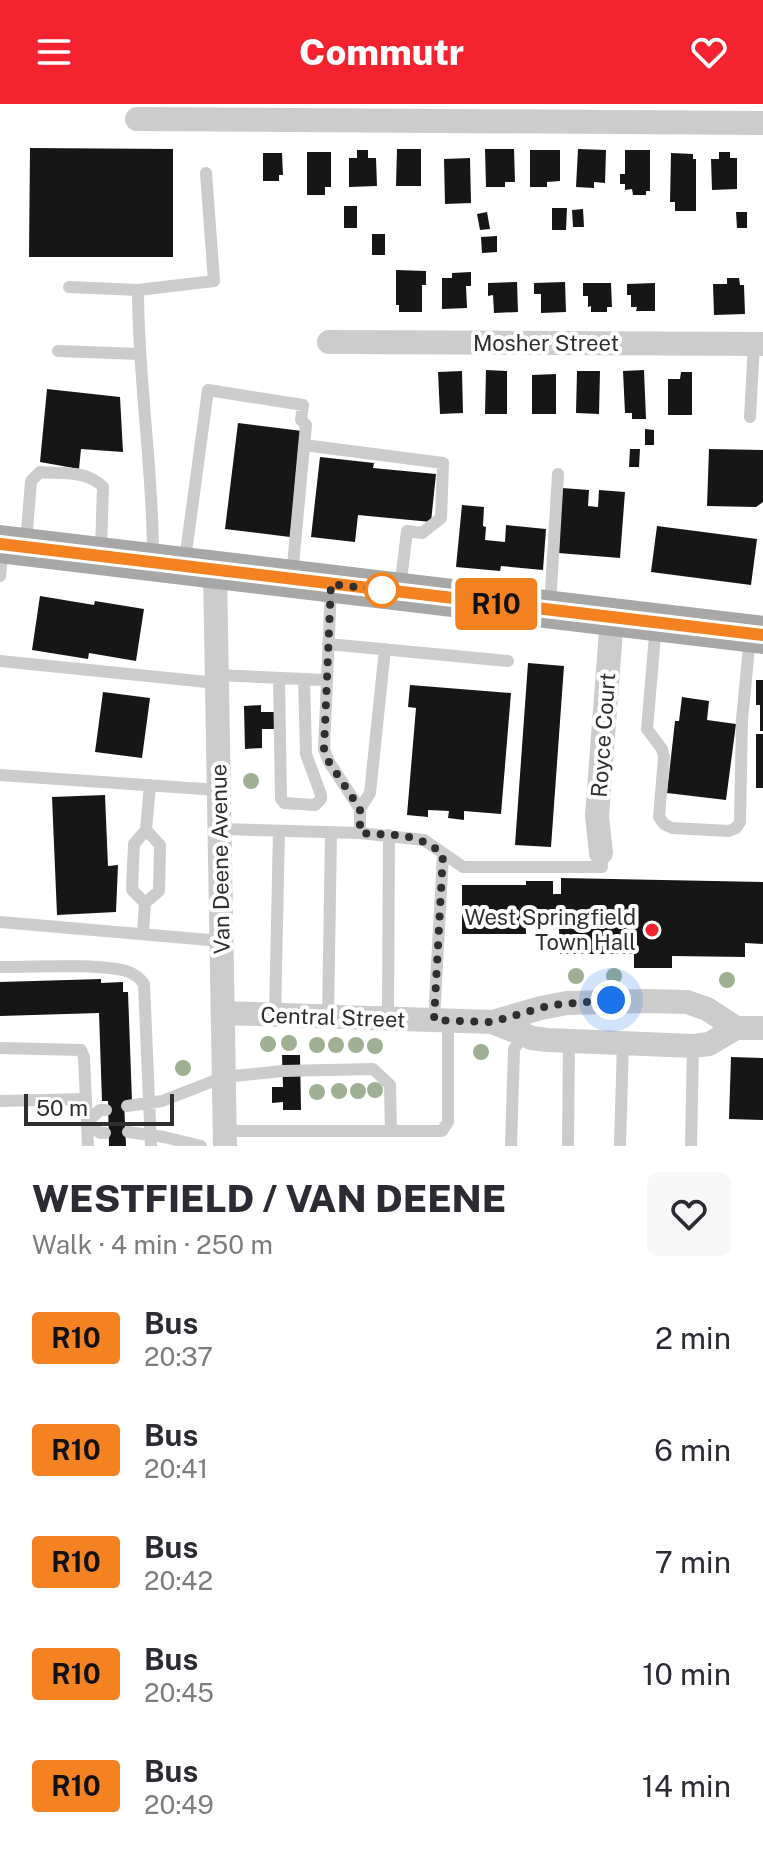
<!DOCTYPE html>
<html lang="en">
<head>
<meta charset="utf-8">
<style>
	:root { --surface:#fff; --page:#f7f7f7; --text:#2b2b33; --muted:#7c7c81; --accent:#f5222f }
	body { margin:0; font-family:"Public Sans",sans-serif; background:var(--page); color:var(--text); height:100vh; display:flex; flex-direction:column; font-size:30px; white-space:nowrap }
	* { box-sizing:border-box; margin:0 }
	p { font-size:26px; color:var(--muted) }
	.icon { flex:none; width:44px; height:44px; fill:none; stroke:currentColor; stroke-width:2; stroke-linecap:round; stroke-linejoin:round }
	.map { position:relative; height:1042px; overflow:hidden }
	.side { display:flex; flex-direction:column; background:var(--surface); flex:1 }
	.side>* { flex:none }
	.badge { padding:0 16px; border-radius:6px; font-size:28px; line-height:52px }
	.scale { position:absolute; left:24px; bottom:20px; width:150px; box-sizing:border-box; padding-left:8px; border:4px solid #2f2f2f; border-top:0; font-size:22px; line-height:28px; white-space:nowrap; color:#2f2f2f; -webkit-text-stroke:6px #fff; paint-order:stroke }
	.you { position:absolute; width:40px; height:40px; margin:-20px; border:6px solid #fff; border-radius:50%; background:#1a73e8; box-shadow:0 0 0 12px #1a73e833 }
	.map>.badge { position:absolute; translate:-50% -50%; box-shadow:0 0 0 4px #fff }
	.round { display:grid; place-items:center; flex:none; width:84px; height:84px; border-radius:12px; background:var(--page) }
	.overview { display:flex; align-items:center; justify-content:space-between; height:136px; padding:0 32px }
	h1 { font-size:38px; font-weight:800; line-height:60px }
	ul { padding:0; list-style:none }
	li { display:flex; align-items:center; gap:24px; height:112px; padding:0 32px }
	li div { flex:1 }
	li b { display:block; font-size:30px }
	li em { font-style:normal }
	li .badge { min-width:88px; font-weight:700; text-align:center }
	header { display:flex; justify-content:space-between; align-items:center; height:104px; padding:0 32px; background:var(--accent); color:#fff; font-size:36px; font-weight:800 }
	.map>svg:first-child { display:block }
	.building { fill:#161616 }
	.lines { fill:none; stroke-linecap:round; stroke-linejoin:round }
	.lane { stroke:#ccc; stroke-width:12 }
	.street { stroke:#ccc; stroke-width:24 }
	.primary { stroke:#a7a7a7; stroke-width:38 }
	.tree { fill:#9fb092 }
	.line-casing { stroke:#fff; stroke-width:18 }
	.line { stroke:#f58220; stroke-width:12 }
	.walk { stroke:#2f2f2f; stroke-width:8; stroke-dasharray:0 14.4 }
	.stop-dot { fill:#fff; stroke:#f58220; stroke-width:4 }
	.poi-dot { fill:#f5222f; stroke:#fff; stroke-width:3 }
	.labels { text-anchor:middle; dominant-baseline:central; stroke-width:8; stroke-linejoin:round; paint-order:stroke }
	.street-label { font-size:22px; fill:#2f2f2f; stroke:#fff }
	.poi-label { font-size:22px; fill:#2f2f2f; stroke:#fff; text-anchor:end }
</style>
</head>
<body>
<header><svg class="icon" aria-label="menu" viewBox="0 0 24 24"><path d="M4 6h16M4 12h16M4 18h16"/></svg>Commutr<svg class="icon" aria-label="heart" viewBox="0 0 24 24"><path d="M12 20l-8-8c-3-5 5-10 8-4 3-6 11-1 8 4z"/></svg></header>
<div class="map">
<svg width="763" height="1042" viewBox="0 0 763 1042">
	<rect width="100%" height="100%" fill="#fff"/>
	<!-- building -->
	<path class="building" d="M30,44L173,45V153H29Z
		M397,45H421V82H396Z
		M485,45H514L515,78H505V83H486Z
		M578,45L606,46L605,79L594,78V84L576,83Z
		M357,46H368V54H376L377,82L349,83V54H357Z
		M530,46H560V77L547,78V83H530Z
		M625,46H650V87H646V91H633L632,85L625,86V80H620V70H625Z
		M307,48H331V83H325V91H307Z
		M719,48H730V54H737V85L712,86L711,55H719Z
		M263,49H282L283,71H279V77H263Z
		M671,49L693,50V55H696V107H675V98H670Z
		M470,54L471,99L445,100L444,55Z
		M344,102H357V124H344Z
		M552,104H567L566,126H552Z
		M583,105L584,123H573L572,106Z
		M487,108L490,125L480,126L477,110Z
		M736,108H747V124H737Z
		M372,130H385V151H372Z
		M497,132V148L482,149L481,133Z
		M396,166L426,167V181H422V208H399V201H396Z
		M471,168V182H466L467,204L442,205V174H452V169Z
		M727,174H739L740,181H744L745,210L714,211L713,180H727Z
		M517,178L518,208L494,209L493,191L488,192V179Z
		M565,178L566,208L541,209V190H534V179Z
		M583,179H611L612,203H607V208H591V202L588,203V192H583Z
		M655,179V207H636L637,203H631V191H627V180Z
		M486,266L507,267V310H485Z
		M644,266L646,315H632V309H625L623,267Z
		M462,267L463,309L440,310L438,268Z
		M577,267H600L599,310L576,309Z
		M681,268H692V311H668V275H680Z
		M556,270V310H532V271Z
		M47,285L120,293L123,348L81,345L79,365L40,358Z
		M238,319L302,327L290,433L225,425Z
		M645,325L654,326V341H645Z
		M630,345H640L639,363H629Z
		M709,345L763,346V398L756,403L707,402Z
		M320,353L374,359L373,364L436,370L431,418L358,411L355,438L311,433Z
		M562,384L589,386L588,402L598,403L599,386L625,388L620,454L558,449Z
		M462,401L484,403L483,422L486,423L485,436L505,438L506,421L546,425L543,466L501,462L500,467L456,463Z
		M657,422L757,435L751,481L651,468Z
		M40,492L94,501L95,497L144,505L136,557L89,549L88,555L32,546Z
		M528,559L564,562L551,743L515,741Z
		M756,576H763V627H760V601H756Z
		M410,581L511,589L501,710L464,707V716L448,714L449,707L428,706V713L407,711L416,604L408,603Z
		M103,588L150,594L142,654L95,648Z
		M682,593L709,597L707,616L736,620L726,696L667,689L675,617H679Z
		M261,601V608H274L275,625H262V644L245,645L244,602Z
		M756,630H763V684H756Z
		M105,691L108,762L118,761L116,808L57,811L52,693Z
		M561,774L763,778V840L745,839V853L672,852V864H634V850H560L559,824H526V830H462V781H526V777H553V790H561Z
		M101,875V879L123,878V888H128L132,997H124L126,1042H109L108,997H102L99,909L0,912V878Z
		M282,951H300L301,1006H283V998L272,999V983H283Z
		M731,953L763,954V1016L729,1015Z"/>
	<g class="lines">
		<!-- lane -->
		<path class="lane" d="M69,183L138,186
			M58,247L140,250
			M750,313L754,240
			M304,341L443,359L441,414L422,429L407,427L400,485
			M26,439L31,377L40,368C61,370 88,366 103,383L101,446
			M153,452C153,363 138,275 138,186L214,177L206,69
			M185,456L208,286L303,301L301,316L306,321L292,472
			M0,472L3,444
			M550,503L558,370
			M656,520L647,625L662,645L664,653L659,713L664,720L672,724L729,727L736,724L740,718L742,616L750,533
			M328,540L508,557
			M0,557L217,579
			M217,571L326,576
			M279,574L281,695L284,699L315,701L321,695V691L306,650L304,575
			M0,671L218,686
			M360,705L370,689L385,545
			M219,725L360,729V705L329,658L324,645L331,484
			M360,729L424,736L463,763H602L601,749
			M145,799L132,786L134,740L146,726L150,681
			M0,818L221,837
			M143,829L145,799L159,787L160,741L146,726
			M0,863C32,863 102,859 129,868C136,871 140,874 144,880L151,1042
			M275,911L279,727
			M328,913L331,728
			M388,915L389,731
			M434,916L443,750
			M0,944L81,946L84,953L88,1042
			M0,997L86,995
			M127,1002L162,997L224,973L283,967L373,965L390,981L391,1027
			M225,1027H442L448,1018V917
			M128,1028L164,1033L201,1042
			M105,1029H100L87,1018L100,1006H106
			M511,1042L514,945L524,930
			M568,1042L569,937
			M620,1042L623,938
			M691,1042L693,942"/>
		<!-- street -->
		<path class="street" d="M137,15L763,19
			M329,238L763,240
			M215,467L225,1042
			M601,749L597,712L612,513
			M223,909L492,918L541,904L567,899L648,897L687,898L707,905L736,924H763
			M492,918L532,934L547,936L693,942L709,940L736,924"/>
		<!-- primary -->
		<path class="primary" d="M0,440L763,531"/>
	</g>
	<!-- trees -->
	<g class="tree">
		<circle cx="251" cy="677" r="8"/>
		<circle cx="576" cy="872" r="8"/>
		<circle cx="614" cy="872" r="8"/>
		<circle cx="727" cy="876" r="8"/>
		<circle cx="289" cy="939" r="8"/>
		<circle cx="268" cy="940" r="8"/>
		<circle cx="317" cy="941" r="8"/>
		<circle cx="336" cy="941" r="8"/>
		<circle cx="356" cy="941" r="8"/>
		<circle cx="375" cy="942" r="8"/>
		<circle cx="481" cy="948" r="8"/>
		<circle cx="183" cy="964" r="8"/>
		<circle cx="375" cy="986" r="8"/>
		<circle cx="339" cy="987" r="8"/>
		<circle cx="358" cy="987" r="8"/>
		<circle cx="317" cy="988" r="8"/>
	</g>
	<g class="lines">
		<defs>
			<path id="line" d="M0,440L763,531"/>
		</defs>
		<!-- line casing -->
		<use href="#line" class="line-casing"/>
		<!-- line -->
		<use href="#line" class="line"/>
		<!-- walk -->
		<path class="walk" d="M382,486L331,480L324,645L329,658L360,705V729C397,732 413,727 443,750L434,916L492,918L551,901L611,896"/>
	</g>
	<!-- markers -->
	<circle class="stop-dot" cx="382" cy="486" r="16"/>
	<circle class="poi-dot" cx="652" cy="826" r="8"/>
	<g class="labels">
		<!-- street labels -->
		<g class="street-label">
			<text x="546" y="239">Mosher Street</text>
			<text transform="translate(603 631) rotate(-86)">Royce Court</text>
			<text transform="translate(220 755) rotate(-91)">Van Deene Avenue</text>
			<text transform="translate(333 913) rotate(2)">Central Street</text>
		</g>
		<!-- poi labels -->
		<g class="poi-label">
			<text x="636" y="813">West Springfield<tspan x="636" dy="25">Town Hall</tspan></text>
		</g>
	</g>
</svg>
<div class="scale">50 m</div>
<div class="you" style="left:611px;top:896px"></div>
<b class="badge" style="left:496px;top:500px;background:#f58220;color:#111">R10</b>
</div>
<section class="side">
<div class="overview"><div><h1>WESTFIELD / VAN DEENE</h1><p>Walk · 4 min · 250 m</p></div><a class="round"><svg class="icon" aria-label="heart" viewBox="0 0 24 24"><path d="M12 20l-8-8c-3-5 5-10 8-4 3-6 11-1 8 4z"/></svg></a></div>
<ul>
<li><span class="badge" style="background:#f58220;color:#111">R10</span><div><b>Bus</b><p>20:37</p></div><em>2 min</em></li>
<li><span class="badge" style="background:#f58220;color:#111">R10</span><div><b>Bus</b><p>20:41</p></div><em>6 min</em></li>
<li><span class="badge" style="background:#f58220;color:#111">R10</span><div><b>Bus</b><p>20:42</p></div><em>7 min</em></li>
<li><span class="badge" style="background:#f58220;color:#111">R10</span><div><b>Bus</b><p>20:45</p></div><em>10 min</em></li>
<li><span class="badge" style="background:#f58220;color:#111">R10</span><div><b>Bus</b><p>20:49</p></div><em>14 min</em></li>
</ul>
</section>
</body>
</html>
